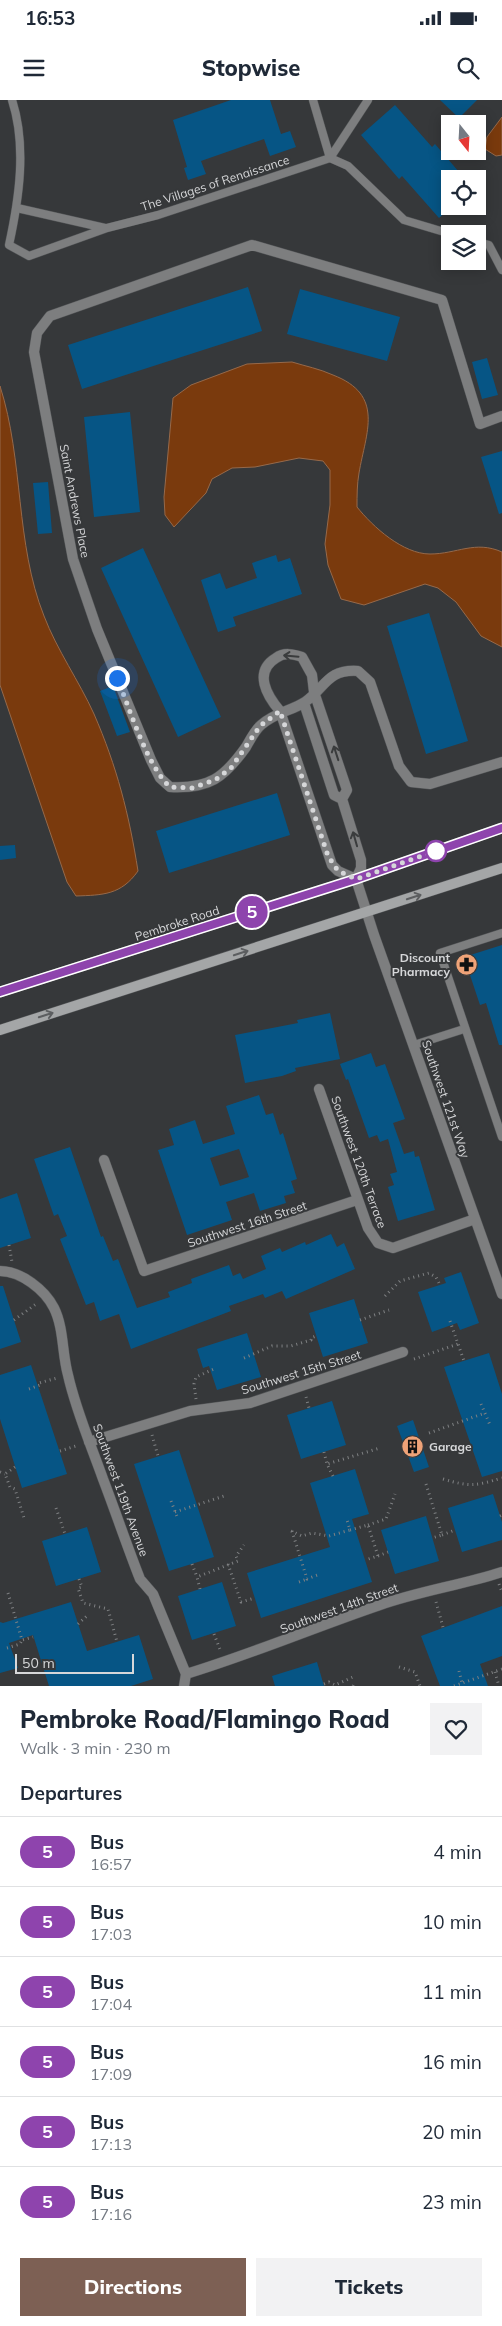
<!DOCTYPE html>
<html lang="en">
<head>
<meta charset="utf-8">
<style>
	:root { --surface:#fff; --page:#f2f2f3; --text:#1f2937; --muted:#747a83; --line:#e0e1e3; --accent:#7d6054 }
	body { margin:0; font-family:Mulish,sans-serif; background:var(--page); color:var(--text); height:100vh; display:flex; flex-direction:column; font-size:19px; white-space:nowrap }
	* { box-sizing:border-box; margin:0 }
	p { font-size:16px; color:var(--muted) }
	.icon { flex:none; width:28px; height:28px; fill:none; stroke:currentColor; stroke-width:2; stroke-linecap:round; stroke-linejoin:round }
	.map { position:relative; height:1586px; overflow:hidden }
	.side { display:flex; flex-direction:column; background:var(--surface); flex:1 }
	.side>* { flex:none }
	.badge { padding:0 10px; border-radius:16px; font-size:18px; line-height:32px }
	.needle { width:32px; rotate:162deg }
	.fabs { position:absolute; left:441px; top:15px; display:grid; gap:10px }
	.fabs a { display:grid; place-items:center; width:45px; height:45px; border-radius:0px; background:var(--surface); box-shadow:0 2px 12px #0003; font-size:25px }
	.scale { position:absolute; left:15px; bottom:12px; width:119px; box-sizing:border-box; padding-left:5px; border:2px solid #d6d7d9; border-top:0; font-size:14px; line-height:18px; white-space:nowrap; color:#d6d7d9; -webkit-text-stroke:4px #36383a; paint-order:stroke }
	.you { position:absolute; width:25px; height:25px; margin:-12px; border:4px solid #fff; border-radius:50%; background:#1a73e8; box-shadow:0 0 0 8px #1a73e833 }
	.map>.badge { position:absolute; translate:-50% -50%; box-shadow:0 0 0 2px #fff }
	h2 { padding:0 20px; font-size:19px; line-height:45px }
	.round { display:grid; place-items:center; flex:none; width:52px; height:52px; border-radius:0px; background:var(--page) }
	.summary { display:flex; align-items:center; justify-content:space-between; height:85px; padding:0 20px }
	h1 { font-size:24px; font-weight:800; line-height:38px }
	.action { display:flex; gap:10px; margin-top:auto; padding:10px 20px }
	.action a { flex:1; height:58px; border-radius:0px; background:var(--accent); color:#fff; font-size:20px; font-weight:800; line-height:58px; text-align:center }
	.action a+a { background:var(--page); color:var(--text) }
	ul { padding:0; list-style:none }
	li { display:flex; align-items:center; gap:15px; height:70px; padding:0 20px; border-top:1px solid var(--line) }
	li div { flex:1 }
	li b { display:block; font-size:19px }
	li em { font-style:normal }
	li .badge { min-width:55px; font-weight:700; text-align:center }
	.status { display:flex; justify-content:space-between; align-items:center; height:35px; padding:0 25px; background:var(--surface); direction:ltr }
	.status svg { height:14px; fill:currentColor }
	header { display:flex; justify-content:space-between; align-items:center; height:65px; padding:0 20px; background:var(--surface); font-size:22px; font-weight:800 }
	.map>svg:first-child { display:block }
	.water { fill:#7a3a0d; stroke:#96694a }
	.building { fill:#065585; fill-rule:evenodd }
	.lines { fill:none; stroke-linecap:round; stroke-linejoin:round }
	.service-casing { stroke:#535557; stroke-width:9 }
	.minor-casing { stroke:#535557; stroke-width:11 }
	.secondary-casing { stroke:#535557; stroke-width:11 }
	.path { stroke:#7f8183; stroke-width:3; stroke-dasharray:1 4; stroke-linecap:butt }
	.service { stroke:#7d7e7f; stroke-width:8 }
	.minor { stroke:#7d7e7f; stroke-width:10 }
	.secondary { stroke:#a4a6a7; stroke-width:10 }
	.oneway { stroke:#3a3c3d }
	.oneway2 { stroke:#5c5e60 }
	.line-casing { stroke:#fff; stroke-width:11 }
	.line { stroke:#8e44ad; stroke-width:8 }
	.walk { stroke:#d6d7d9; stroke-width:5; stroke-dasharray:0 9 }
	.stop-dot { fill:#fff; stroke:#8e44ad; stroke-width:2.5 }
	.labels { text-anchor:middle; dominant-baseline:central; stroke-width:4; stroke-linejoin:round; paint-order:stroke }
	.street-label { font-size:12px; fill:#d6d7d9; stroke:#36383a }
	.poi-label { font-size:12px; font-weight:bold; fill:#d6d7d9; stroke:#36383a; text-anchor:end }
</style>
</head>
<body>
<div class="status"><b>16:53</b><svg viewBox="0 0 49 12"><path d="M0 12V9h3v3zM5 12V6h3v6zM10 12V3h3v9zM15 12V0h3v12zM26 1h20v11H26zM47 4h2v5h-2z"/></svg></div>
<header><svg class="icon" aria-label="menu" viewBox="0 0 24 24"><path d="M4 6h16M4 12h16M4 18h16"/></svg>Stopwise<svg class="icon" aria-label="search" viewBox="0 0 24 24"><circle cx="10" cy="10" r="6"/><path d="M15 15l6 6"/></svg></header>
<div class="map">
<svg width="502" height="1586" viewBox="0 0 502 1586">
	<rect width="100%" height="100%" fill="#36383a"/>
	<!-- water -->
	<path class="water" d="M502,17V55L496,56L485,49L487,37Z
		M292,262C305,266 320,269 333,275C385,295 366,332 359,373C357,384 357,396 357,407C373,427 403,454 430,454C457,454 475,440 502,452V547L481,536L456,502L438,488L425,484L364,505L341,499L328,465L325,444L330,405V370L323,361L299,358L255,367L232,368L212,379L206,393L174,427L165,415L164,397L173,298L191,285L247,264Z
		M0,286C24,361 15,443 44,516C57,550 79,581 94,614C117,667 129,714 138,771C121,795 103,795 76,796L67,782L0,585Z"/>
	<!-- building -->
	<path class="building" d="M231,0H270L281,34L290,31L296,47L270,56L264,39L201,61L206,74L188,80L184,68L187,67L173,20Z
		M440,0H477L459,18Z
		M395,5L432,47L435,44L465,79H450V108L439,118L402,76L399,79L361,35Z
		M248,187L262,231L82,289L68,245Z
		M300,189L400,217L387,261L287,234Z
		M487,258L498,295L482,299L472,262Z
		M130,312L140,412L94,417L84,317Z
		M502,351V413L499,414L481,357Z
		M48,382L52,433L38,434L33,383Z
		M143,448L221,617L178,637L101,468Z
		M276,455L278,462L290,458L302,494L233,517L236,526L218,532L201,480L220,473L226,489L257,478L252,463Z
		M429,513L468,641L426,654L387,526Z
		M113,586L130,632L117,636L100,591Z
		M277,693L290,735L169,773L156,731Z
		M15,745L16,758L0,760V746Z
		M502,845V945H499L486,903L480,905L464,857Z
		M330,913L340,959L295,968L296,971L282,976L245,983L235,935L298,923L297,920Z
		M371,953L376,967L385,964L405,1019L393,1023L404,1054L414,1051L415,1057L419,1056L435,1110L398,1121L388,1087L394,1085L390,1074L397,1072L388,1039L380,1042L377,1035L369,1038L348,979L346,980L340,964Z
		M259,995L266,1015L273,1013L280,1035L283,1033L297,1079L291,1081L295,1093L284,1096L286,1103L260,1111L254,1093L226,1102L232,1120L187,1135L158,1050L174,1045L169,1029L195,1020L203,1044L235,1034L226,1006ZM239,1049L249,1077L220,1086L210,1058Z
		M70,1047L101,1137L103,1136L113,1161L118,1159L137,1208L170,1197L168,1192L192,1183L191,1179L229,1165L233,1176L240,1173L243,1179L266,1169L261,1156L280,1148L282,1152L305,1142L306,1145L331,1134L337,1147L344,1143L355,1169L286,1199L282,1191L265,1198L263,1194L229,1206L231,1211L131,1249L119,1214L100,1221L94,1202L86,1205L60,1139L67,1136L58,1114L54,1116L34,1059Z
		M17,1093L31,1138L0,1148V1099Z
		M461,1172L479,1223L460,1230L457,1223L432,1232L418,1192L446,1183L444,1178Z
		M0,1186H3L21,1242L0,1249Z
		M354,1199L368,1243L323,1257L309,1213Z
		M247,1233L261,1277L217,1290L209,1266L203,1268L197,1249Z
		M489,1253L502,1294V1371L482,1377L444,1267Z
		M31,1265L67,1374L22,1388L0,1319V1275Z
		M332,1301L346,1345L301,1359L287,1315Z
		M413,1320L429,1367L414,1372L397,1326Z
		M179,1350L214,1457L169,1471L134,1364Z
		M355,1369L369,1414L352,1419L372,1482L261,1518L247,1473L330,1447L310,1383Z
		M493,1394L502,1422V1440L462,1452L448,1408Z
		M426,1416L439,1461L395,1474L381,1430Z
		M87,1427L101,1472L56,1486L42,1441Z
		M222,1482L236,1526L192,1540L178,1496Z
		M71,1502L87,1551L139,1535L153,1579L131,1586H49L33,1535L9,1543L18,1568L0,1573V1522L3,1523Z
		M502,1506V1556L480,1564L488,1586H440L421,1536Z
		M317,1562L324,1586H275L272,1576Z"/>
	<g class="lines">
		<defs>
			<path id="service" d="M12,0C27,46 19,99 9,145L29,156L107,128L158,115L330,58L348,66L404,120L451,134
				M313,0L330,58
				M330,58L368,0
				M17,108L105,128
				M478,142L489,145L502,170
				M502,833L440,853L502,1037
				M414,945L464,929"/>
			<path id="minor" d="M502,316L480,324L442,200L252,145L50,216L37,233L34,252L73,459L97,529L151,660L160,678L170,687C209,689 224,678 246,647C250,640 255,630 261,625C276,612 291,611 305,602C326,587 327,569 358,571L370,582L399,666L411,682L430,684L502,662
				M304,603L334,695L342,699L361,760V768L356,779L374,835L502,1194
				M342,699L347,690L314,592L312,575L302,557C293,554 284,552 276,558C253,572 267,596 280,611L332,765L338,771L356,779
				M319,989L368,1128L378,1143L393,1148L475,1119
				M104,1060L144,1171L357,1100
				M0,1171C21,1171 45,1190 54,1208C64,1228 62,1254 68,1275C76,1311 91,1345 103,1379C116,1413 127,1446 140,1479L153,1494L186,1574L184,1586
				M89,1342L190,1311L250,1303L403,1252
				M186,1574C252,1554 315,1527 380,1505C420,1491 462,1485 502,1472"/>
			<path id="secondary" d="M0,892L356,779L502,728
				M0,930L502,768"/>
		</defs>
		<!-- service casing -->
		<use href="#service" class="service-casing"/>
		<!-- minor casing -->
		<use href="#minor" class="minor-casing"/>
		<!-- secondary casing -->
		<use href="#secondary" class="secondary-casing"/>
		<!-- path -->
		<path class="path" d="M9,1145L12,1162
			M385,1196L400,1181L429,1173L436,1177L440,1185
			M14,1220L36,1204
			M360,1220L389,1210
			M450,1221L464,1261
			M244,1258L272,1246H291L311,1240V1238L316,1236
			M414,1259L458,1244
			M29,1289L40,1285L39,1283L57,1278
			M306,1297L309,1308
			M196,1299L194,1284L196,1277L214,1269
			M481,1304L490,1325
			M429,1333L485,1313
			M152,1335L158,1356
			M60,1351L79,1345
			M324,1352L327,1364
			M15,1367L5,1374L10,1387L15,1389L24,1418
			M0,1372L5,1374
			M333,1376L327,1364L380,1348
			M443,1379C470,1387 475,1386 502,1378
			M426,1384L442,1435L432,1438
			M171,1401L178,1419
			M56,1408L65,1434
			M175,1412L227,1395
			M500,1416L502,1415
			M368,1425L386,1419L395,1394
			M350,1430L368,1425L378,1456L365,1460
			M291,1431L302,1436L312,1433L329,1436L350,1430L347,1420
			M292,1431L307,1479L320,1474
			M442,1435L455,1430
			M378,1456L388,1452
			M192,1464L197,1477
			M228,1464L241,1502L255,1498
			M79,1479L82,1487L78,1488L83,1503L108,1509L117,1542
			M299,1482L307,1479
			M499,1484L502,1492
			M200,1489L197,1477L238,1461L236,1456L244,1445
			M8,1493L22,1540L33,1537
			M436,1502L443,1527
			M78,1524L89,1514
			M214,1534L221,1552
			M7,1548L20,1544L22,1540
			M399,1567L415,1572L420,1586
			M459,1571L462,1583
			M495,1572L499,1586
			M324,1584L329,1582L335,1585L353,1577
			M353,1586L355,1582
			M454,1586L502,1569"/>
		<!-- service -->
		<use href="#service" class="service"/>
		<!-- minor -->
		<use href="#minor" class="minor"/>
		<!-- secondary -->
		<use href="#secondary" class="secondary"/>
	</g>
	<!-- one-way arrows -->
	<defs><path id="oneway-shaft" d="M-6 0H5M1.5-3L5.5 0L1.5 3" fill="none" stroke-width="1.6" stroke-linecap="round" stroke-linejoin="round" transform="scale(1.25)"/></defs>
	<g class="oneway">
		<use href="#oneway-shaft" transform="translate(291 556) rotate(-175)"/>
		<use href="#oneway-shaft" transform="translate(336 653) rotate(-108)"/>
		<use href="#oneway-shaft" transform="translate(355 739) rotate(-106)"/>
	</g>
	<g class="oneway2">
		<use href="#oneway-shaft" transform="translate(414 797) rotate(-18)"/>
		<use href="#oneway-shaft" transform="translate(241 853) rotate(-18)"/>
		<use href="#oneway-shaft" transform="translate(46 915) rotate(-18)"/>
	</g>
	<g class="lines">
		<defs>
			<path id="line" d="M0,892L356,779L502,728"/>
		</defs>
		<!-- line casing -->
		<use href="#line" class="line-casing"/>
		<!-- line -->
		<use href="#line" class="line"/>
		<!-- walk -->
		<path class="walk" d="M117,578C130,609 147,666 170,687L192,688L215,680L231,668L260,626L280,611L328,756L338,771L356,779L436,751"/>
	</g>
	<!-- icons -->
	<defs>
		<symbol id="pharmacy-disc" viewBox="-11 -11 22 22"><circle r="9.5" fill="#efa378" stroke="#36383a"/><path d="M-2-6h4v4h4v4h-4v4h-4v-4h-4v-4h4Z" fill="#111"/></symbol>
		<symbol id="building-disc" viewBox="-11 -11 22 22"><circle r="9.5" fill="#efa378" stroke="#36383a"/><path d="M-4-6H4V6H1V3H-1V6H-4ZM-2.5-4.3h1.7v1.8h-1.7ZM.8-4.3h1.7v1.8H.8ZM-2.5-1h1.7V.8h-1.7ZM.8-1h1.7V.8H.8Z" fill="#111"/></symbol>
	</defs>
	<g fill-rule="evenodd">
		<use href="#pharmacy-disc" x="454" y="852" width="25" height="25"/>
		<use href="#building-disc" x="400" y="1334" width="25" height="25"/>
	</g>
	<!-- markers -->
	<circle class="stop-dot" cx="436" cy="751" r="10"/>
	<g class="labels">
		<!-- street labels -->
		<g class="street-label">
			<text transform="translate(215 83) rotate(-18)">The Villages of Renaissance</text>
			<text transform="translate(75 401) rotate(79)">Saint Andrews Place</text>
			<text transform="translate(177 823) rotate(-18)">Pembroke Road</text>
			<text transform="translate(446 999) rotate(71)">Southwest 121st Way</text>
			<text transform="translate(359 1062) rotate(70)">Southwest 120th Terrace</text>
			<text transform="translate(247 1124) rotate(-18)">Southwest 16th Street</text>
			<text transform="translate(301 1272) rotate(-17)">Southwest 15th Street</text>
			<text transform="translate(121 1390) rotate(70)">Southwest 119th Avenue</text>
			<text transform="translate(339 1508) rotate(-20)">Southwest 14th Street</text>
		</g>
		<!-- poi labels -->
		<g class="poi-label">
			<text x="450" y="857">Discount<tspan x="450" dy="14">Pharmacy</tspan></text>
			<text x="429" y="1346" text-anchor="start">Garage</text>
		</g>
	</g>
</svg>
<div class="fabs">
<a><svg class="needle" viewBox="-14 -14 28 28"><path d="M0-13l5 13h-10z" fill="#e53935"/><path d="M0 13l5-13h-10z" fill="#747a83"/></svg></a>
<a><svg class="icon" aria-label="locate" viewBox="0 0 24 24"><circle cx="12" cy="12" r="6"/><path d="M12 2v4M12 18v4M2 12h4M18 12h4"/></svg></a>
<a><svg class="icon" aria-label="layers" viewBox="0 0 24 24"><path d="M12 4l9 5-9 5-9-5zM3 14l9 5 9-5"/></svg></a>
</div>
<div class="scale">50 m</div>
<div class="you" style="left:117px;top:578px"></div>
<b class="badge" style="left:252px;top:812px;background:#8e44ad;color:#fff">5</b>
</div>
<section class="side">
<div class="summary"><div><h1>Pembroke Road/Flamingo Road</h1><p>Walk · 3 min · 230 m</p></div><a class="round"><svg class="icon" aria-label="heart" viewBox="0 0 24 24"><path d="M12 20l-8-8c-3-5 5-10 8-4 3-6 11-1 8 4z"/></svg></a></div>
<h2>Departures</h2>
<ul>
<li><span class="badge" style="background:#8e44ad;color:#fff">5</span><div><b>Bus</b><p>16:57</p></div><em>4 min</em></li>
<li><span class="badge" style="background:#8e44ad;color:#fff">5</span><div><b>Bus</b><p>17:03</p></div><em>10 min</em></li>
<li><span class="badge" style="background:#8e44ad;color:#fff">5</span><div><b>Bus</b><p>17:04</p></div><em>11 min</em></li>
<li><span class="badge" style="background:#8e44ad;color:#fff">5</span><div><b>Bus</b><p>17:09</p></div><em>16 min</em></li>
<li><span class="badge" style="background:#8e44ad;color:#fff">5</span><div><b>Bus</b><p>17:13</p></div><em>20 min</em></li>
<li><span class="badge" style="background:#8e44ad;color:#fff">5</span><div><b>Bus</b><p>17:16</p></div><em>23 min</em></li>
</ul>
<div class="action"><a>Directions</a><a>Tickets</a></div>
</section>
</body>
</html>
